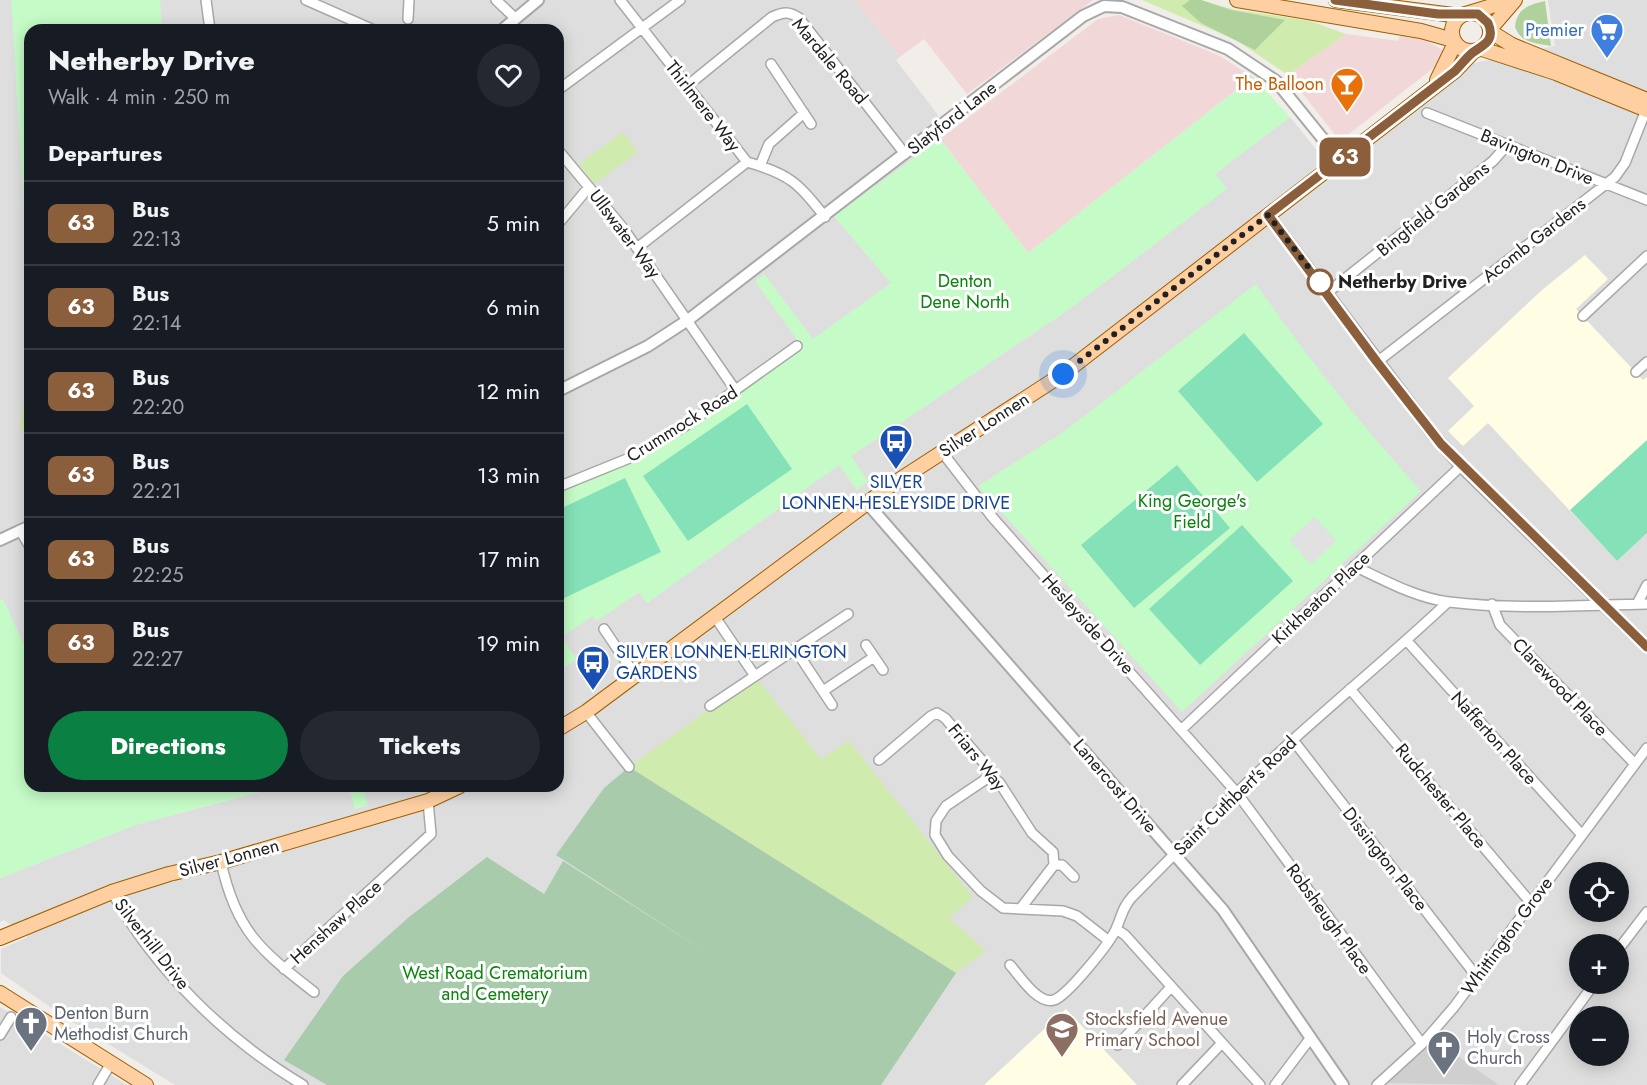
<!DOCTYPE html>
<html lang="en">
<head>
<meta charset="utf-8">
<style>
	:root { --surface:#171b24; --page:#242831; --text:#f1f3f6; --muted:#9ea1a6; --line:#363941; --accent:#0b8043 }
	body { margin:0; font-family:Jost,sans-serif; background:var(--page); color:var(--text); height:100vh; display:flex; flex-direction:column; font-size:22px; white-space:nowrap }
	* { box-sizing:border-box; margin:0 }
	p { font-size:20px; color:var(--muted) }
	.icon { flex:none; width:33px; height:33px; fill:none; stroke:currentColor; stroke-width:2; stroke-linecap:round; stroke-linejoin:round }
	.map { position:relative; flex:1; overflow:hidden }
	.panel { position:absolute; left:24px; top:24px; width:540px; height:768px; display:flex; flex-direction:column; background:var(--surface); border-radius:18px; box-shadow:0 3px 15px #0003 }
	.panel>* { flex:none }
	.badge { padding:0 12px; border-radius:9px; font-size:21px; line-height:39px }
	.controls { position:absolute; left:1569px; top:862px; display:grid; gap:12px }
	.controls a { display:grid; place-items:center; width:60px; height:60px; border-radius:50%; background:var(--surface); box-shadow:0 3px 15px #0003; font-size:30px }
	.you { position:absolute; width:30px; height:30px; margin:-15px; border:4px solid #fff; border-radius:50%; background:#1a73e8; box-shadow:0 0 0 9px #1a73e833 }
	.map>.badge { position:absolute; translate:-50% -50%; box-shadow:0 0 0 3px #fff }
	h2 { padding:0 24px; font-size:22px; line-height:54px }
	.round { display:grid; place-items:center; flex:none; width:63px; height:63px; border-radius:32px; background:var(--page) }
	.headline { display:flex; align-items:center; justify-content:space-between; height:102px; padding:0 24px }
	h1 { font-size:28px; font-weight:800; line-height:45px }
	.primary-button { display:flex; gap:12px; margin-top:auto; padding:12px 24px }
	.primary-button a { flex:1; height:69px; border-radius:36px; background:var(--accent); color:#fff; font-size:24px; font-weight:800; line-height:69px; text-align:center }
	.primary-button a+a { background:var(--page); color:var(--text) }
	ul { padding:0; list-style:none }
	li { display:flex; align-items:center; gap:18px; height:84px; padding:0 24px; border-top:2px solid var(--line) }
	li div { flex:1 }
	li b { display:block; font-size:22px }
	li em { font-style:normal }
	li .badge { min-width:66px; font-weight:700; text-align:center }
	.map>svg:first-child { display:block }
	.residential { fill:#dfdede; fill-rule:evenodd }
	.commercial { fill:#f2d7d8 }
	.education { fill:#fffde3 }
	.religious { fill:#cfcfcf }
	.grass { fill:#d0ebae }
	.forest { fill:#afd19c }
	.cemetery { fill:#a8cbab }
	.park { fill:#c5fbc6 }
	.pitch { fill:#85e1b7 }
	.parking { fill:#e1e1e1 }
	.lines { fill:none; stroke-linecap:round; stroke-linejoin:round }
	.minor-casing { stroke:#a8a8a8; stroke-width:12 }
	.tertiary-casing { stroke:#a8a8a8; stroke-width:14 }
	.primary-casing { stroke:#9e5f00; stroke-width:16 }
	.minor { stroke:#fff; stroke-width:9 }
	.tertiary { stroke:#fff; stroke-width:10 }
	.primary { stroke:#fdcfa1; stroke-width:14 }
	.line-casing { stroke:#fff; stroke-width:14 }
	.line { stroke:#8b5e3c; stroke-width:9 }
	.walk { stroke:#212121; stroke-width:6; stroke-dasharray:0 10.8 }
	.stop-dot { fill:#fff; stroke:#8b5e3c; stroke-width:3 }
	.labels { text-anchor:middle; dominant-baseline:central; stroke-width:6; stroke-linejoin:round; paint-order:stroke }
	.shop-label { font-size:18px; fill:#366cbe; stroke:#fff; text-anchor:end }
	.street-label { font-size:18px; fill:#212121; stroke:#fff }
	.food-label { font-size:18px; fill:#c56008; stroke:#fff; text-anchor:end }
	.park-label { font-size:18px; fill:#0a840c; stroke:#fff }
	.stop-label { font-size:18px; font-weight:bold; fill:#212121; stroke:#fff; text-anchor:start }
	.transit-label { font-size:18px; fill:#164399; stroke:#fff }
	.worship-label { font-size:18px; fill:#5b616d; stroke:#fff; text-anchor:start }
	.education-label { font-size:18px; fill:#785e54; stroke:#fff; text-anchor:start }
</style>
</head>
<body>
<div class="map">
<svg width="1647" height="1085" viewBox="0 0 1647 1085">
	<rect width="100%" height="100%" fill="#f1ede8"/>
	<!-- residential -->
	<path class="residential" d="M0,0H855L900,57L896,60L938,115L940,139L834,216L891,283L813,340L763,275L756,281L803,348L687,429L558,491V30H30V658L2,599L0,601Z
		M1548,0H1647V1085H175L66,1018L1,973V949L28,937L4,920L0,922V878L135,825L283,786H349L356,809L367,805L362,786H558V672L576,659L561,637L593,615L597,620L639,592L647,603L851,456L1071,308L1226,189L1215,174L1290,117L1335,173L1474,63L1555,46ZM1580,873H1618V912H1580ZM1580,945H1618V984H1580ZM1580,1017H1618V1056H1580Z
		M0,1007L127,1085H0Z"/>
	<!-- commercial -->
	<path class="commercial" d="M855,0H1093L967,94L924,39L900,57Z
		M1119,15L1218,55L1253,77L1028,253L940,139L1098,19Z
		M1346,34L1398,41L1400,36L1422,39L1443,50L1441,60L1436,66L1340,141L1288,75Z"/>
	<!-- education -->
	<path class="education" d="M1585,255L1608,279L1576,309L1643,380L1647,377V533L1617,561L1488,423L1463,446L1448,431L1474,406L1448,378L1542,290Z
		M1066,1009L1137,1085H984L1055,1019Z"/>
	<!-- religious -->
	<path class="religious" d="M1433,1039L1499,1085L1388,1083Z"/>
	<!-- grass -->
	<path class="grass" d="M1142,0H1201L1232,9L1310,21L1346,34L1288,75L1236,40Z
		M623,132L638,152L594,184L579,164Z
		M30,364V428L19,430Z
		M755,676L821,759L849,741L973,897L949,918L986,951L956,973L629,767Z"/>
	<!-- forest -->
	<path class="forest" d="M1190,0H1201L1231,10L1285,20L1255,50L1201,23L1182,6Z
		M1545,1L1551,46C1535,43 1521,43 1515,27C1517,8 1529,5 1545,1Z"/>
	<!-- cemetery -->
	<path class="cemetery" d="M629,767L956,973L881,1085H327L284,1060L343,976L409,917L487,857L544,894L563,861L712,956L556,855L604,788Z"/>
	<!-- park -->
	<path class="park" d="M11,0H160L162,30H30V304Z
		M1253,77L1290,117L1215,174L1227,189L1071,308L851,456L868,481L857,490L839,465L647,603L639,592L597,621L592,616L562,637L576,659L558,672V491L687,429L803,348L755,281L764,274L813,339L891,283L834,216L940,139L1028,253Z
		M1256,284C1307,357 1361,425 1421,491L1182,712L978,486L1063,432Z
		M3,599L30,658V786H283L135,825L0,878V601Z
		M349,786H362L368,805L355,809Z"/>
	<!-- pitch -->
	<path class="pitch" d="M1244,333L1323,424L1257,482L1178,391Z
		M747,404L792,469L688,541L643,476Z
		M1647,440V533L1617,561L1570,510Z
		M1177,465L1230,528L1134,608L1081,545Z
		M625,478L661,552L558,601V510Z
		M1242,525L1293,581L1200,665L1149,609Z"/>
	<!-- parking -->
	<path class="parking" d="M1315,517L1336,541L1311,564L1289,540Z"/>
	<g class="lines">
		<defs>
			<path id="minor" d="M206,0L210,30
				M306,0L374,30
				M496,0L515,18
				M620,0L747,162C790,174 798,183 825,217
				M408,19L409,0
				M771,64L811,124
				M687,86L772,17C783,12 789,11 799,18L905,154
				M558,90L680,0
				M1427,113L1647,200
				M558,150L623,228L736,391
				M760,166L769,144L804,113
				M558,224L589,187
				M637,248L747,162
				M1327,293L1493,161L1508,144
				M1583,316L1647,256
				M1377,362L1615,177L1625,163L1646,110
				M1636,372L1647,362
				M942,452L993,518L1237,793L1422,1044
				M558,487L627,459L685,426L797,346
				M20,530L30,547
				M1354,566C1384,580 1416,598 1449,602C1514,610 1582,605 1647,604
				M1492,604L1500,625L1635,764
				M1637,604L1647,585
				M715,617L755,676
				M604,629L635,675
				M1407,641L1582,835
				M866,645L883,670
				M795,649L832,705
				M1350,689L1531,903
				M823,691L874,657
				M710,706L848,614
				M586,712L629,767
				M1181,730L1461,466
				M1293,740L1477,977
				M879,760L931,716L937,713L945,718L984,763L989,777L999,782L1032,833L1053,852L1054,865
				M989,777L946,806L936,821L935,835L948,856L981,891L1003,908L1063,911L1077,916L1109,941
				M221,862C236,931 260,950 314,992
				M112,892C156,971 226,1039 303,1085
				M1021,908L1054,865H1062L1074,877
				M1116,929L1125,935L1260,1085
				M1618,950L1647,912
				M1010,965C1019,975 1038,1005 1054,1000C1067,996 1110,943 1116,929C1122,916 1122,908 1132,897C1185,843 1239,789 1295,738C1346,692 1398,649 1448,602
				M284,969L431,834L428,801
				M0,1035L11,1017
				M1118,1045L1171,987
				M98,1085L111,1063
				M1182,1085L1221,1044
				M1275,1085L1309,1040
				M1377,1085L1422,1044L1454,1007L1647,748
				M1520,1085L1594,984"/>
			<path id="tertiary" d="M502,30L538,0
				M1268,215L1432,433L1461,466L1647,647
				M558,391L648,346L688,320L1083,16L1104,6L1122,7L1228,49L1276,81L1340,160
				M867,503L1223,910L1343,1085
				M0,540L30,526"/>
			<path id="primary" d="M1237,0L1421,31L1453,40
				M1336,0L1461,16
				M1452 32a19 19 0 1 1 38 0a19 19 0 1 1-38 0Z
				M1469,13L1511,0
				M1491,28L1515,0
				M1491,32L1512,45L1647,100
				M1482,49L1556,73L1647,110
				M1437,80L1455,43
				M558,729L586,712L890,486L1063,374L1455,71L1474,51
				M0,938L112,892L169,874L221,862L428,801L460,786
				M0,993L146,1085"/>
		</defs>
		<!-- minor casing -->
		<use href="#minor" class="minor-casing"/>
		<!-- tertiary casing -->
		<use href="#tertiary" class="tertiary-casing"/>
		<!-- primary casing -->
		<use href="#primary" class="primary-casing"/>
		<!-- minor -->
		<use href="#minor" class="minor"/>
		<!-- tertiary -->
		<use href="#tertiary" class="tertiary"/>
		<!-- primary -->
		<use href="#primary" class="primary"/>
	</g>
	<g class="lines">
		<defs>
			<path id="line" d="M1335,0L1438,14H1478L1488,23C1496,41 1483,45 1472,53C1466,58 1461,65 1455,71L1268,215L1377,362L1441,444L1647,647"/>
		</defs>
		<!-- line casing -->
		<use href="#line" class="line-casing"/>
		<!-- line -->
		<use href="#line" class="line"/>
		<!-- walk -->
		<path class="walk" d="M1063,374L1268,215L1320,282"/>
	</g>
	<!-- icons -->
	<defs>
		<symbol id="supermarket-pin" viewBox="-11 -11 22 30"><path d="M0 17L-7.5 6A9.5 9.5 0 1 1 7.5 6Z" fill="#3f7fe0" stroke="#fff"/><path d="M-6-5.5h2.5l.6 2H6L4.5 2H-2.5L-4.4-4H-6ZM-1.5 3.2a1.3 1.3 0 1 0 .1 0ZM3 3.2a1.3 1.3 0 1 0 .1 0Z" fill="#fff"/></symbol>
		<symbol id="bar-pin" viewBox="-11 -11 22 30"><path d="M0 17L-7.5 6A9.5 9.5 0 1 1 7.5 6Z" fill="#e8710a" stroke="#fff"/><path d="M-6-5H6L.8 .8V4.5H3.5V6h-7V4.5H-.8V.8Z" fill="#fff"/></symbol>
		<symbol id="bus-pin" viewBox="-11 -11 22 30"><path d="M0 17L-7.5 6A9.5 9.5 0 1 1 7.5 6Z" fill="#1a4fb4" stroke="#fff"/><path d="M-5-6H5V4H4V6H2V4H-2V6H-4V4H-5ZM-3.5-4V0h7V-4ZM-3.5 1.2v1.5H-2V1.2ZM2 1.2v1.5H3.5V1.2Z" fill="#fff"/></symbol>
		<symbol id="church-pin" viewBox="-11 -11 22 30"><path d="M0 17L-7.5 6A9.5 9.5 0 1 1 7.5 6Z" fill="#6b7280" stroke="#fff"/><path d="M-1.2-6h2.4v3.5h3.3v2.4h-3.3V6h-2.4V-.1h-3.3v-2.4h3.3Z" fill="#fff"/></symbol>
		<symbol id="school-pin" viewBox="-11 -11 22 30"><path d="M0 17L-7.5 6A9.5 9.5 0 1 1 7.5 6Z" fill="#8d6e63" stroke="#fff"/><path d="M0-5L7-2L0 1L-7-2ZM-4 1L0 2.5L4 1V4Q0 6-4 4Z" fill="#fff"/></symbol>
	</defs>
	<g fill-rule="evenodd">
		<use href="#supermarket-pin" x="1588" y="11" width="38" height="52"/>
		<use href="#bar-pin" x="1328" y="65" width="38" height="52"/>
		<use href="#bus-pin" x="877" y="422" width="38" height="52"/>
		<use href="#bus-pin" x="574" y="643" width="38" height="52"/>
		<use href="#church-pin" x="12" y="1004" width="38" height="52"/>
		<use href="#school-pin" x="1043" y="1010" width="38" height="52"/>
		<use href="#church-pin" x="1425" y="1028" width="38" height="52"/>
	</g>
	<!-- markers -->
	<circle class="stop-dot" cx="1320" cy="282" r="12"/>
	<g class="labels">
		<!-- shop labels -->
		<g class="shop-label">
			<text x="1584" y="30">Premier</text>
		</g>
		<!-- street labels -->
		<g class="street-label">
			<text transform="translate(830 61) rotate(50)">Mardale Road</text>
			<text transform="translate(703 106) rotate(52)">Thirlmere Way</text>
			<text transform="translate(952 118) rotate(-38)">Slatyford Lane</text>
			<text transform="translate(1537 157) rotate(22)">Bavington Drive</text>
			<text transform="translate(1433 209) rotate(-39)">Bingfield Gardens</text>
			<text transform="translate(625 234) rotate(53)">Ullswater Way</text>
			<text transform="translate(1534 240) rotate(-38)">Acomb Gardens</text>
			<text transform="translate(682 424) rotate(-32)">Crummock Road</text>
			<text transform="translate(984 425) rotate(-33)">Silver Lonnen</text>
			<text transform="translate(1321 598) rotate(-43)">Kirkheaton Place</text>
			<text transform="translate(1088 624) rotate(48)">Hesleyside Drive</text>
			<text transform="translate(1560 687) rotate(46)">Clarewood Place</text>
			<text transform="translate(1494 738) rotate(48)">Nafferton Place</text>
			<text transform="translate(977 757) rotate(51)">Friars Way</text>
			<text transform="translate(1115 786) rotate(49)">Lanercost Drive</text>
			<text transform="translate(1235 796) rotate(-44)">Saint Cuthbert's Road</text>
			<text transform="translate(1441 796) rotate(50)">Rudchester Place</text>
			<text transform="translate(229 858) rotate(-15)">Silver Lonnen</text>
			<text transform="translate(1385 859) rotate(52)">Dissington Place</text>
			<text transform="translate(1329 919) rotate(54)">Robsheugh Place</text>
			<text transform="translate(336 922) rotate(-42)">Henshaw Place</text>
			<text transform="translate(1507 936) rotate(-54)">Whittington Grove</text>
			<text transform="translate(152 944) rotate(52)">Silverhill Drive</text>
		</g>
		<!-- food labels -->
		<g class="food-label">
			<text x="1324" y="84">The Balloon</text>
		</g>
		<!-- park labels -->
		<g class="park-label">
			<text x="965" y="281">Denton<tspan x="965" dy="21">Dene North</tspan></text>
			<text x="1192" y="501">King George's<tspan x="1192" dy="21">Field</tspan></text>
			<text x="495" y="973">West Road Crematorium<tspan x="495" dy="21">and Cemetery</tspan></text>
		</g>
		<!-- stop labels -->
		<g class="stop-label">
			<text x="1338" y="282">Netherby Drive</text>
		</g>
		<!-- transit labels -->
		<g class="transit-label">
			<text x="896" y="482">SILVER<tspan x="896" dy="21">LONNEN-HESLEYSIDE DRIVE</tspan></text>
			<text x="616" y="652" text-anchor="start">SILVER LONNEN-ELRINGTON<tspan x="616" dy="21">GARDENS</tspan></text>
		</g>
		<!-- worship labels -->
		<g class="worship-label">
			<text x="54" y="1013">Denton Burn<tspan x="54" dy="21">Methodist Church</tspan></text>
			<text x="1467" y="1037">Holy Cross<tspan x="1467" dy="21">Church</tspan></text>
		</g>
		<!-- education labels -->
		<g class="education-label">
			<text x="1085" y="1019">Stocksfield Avenue<tspan x="1085" dy="21">Primary School</tspan></text>
		</g>
	</g>
</svg>
<div class="controls">
<a><svg class="icon" aria-label="locate" viewBox="0 0 24 24"><circle cx="12" cy="12" r="6"/><path d="M12 2v4M12 18v4M2 12h4M18 12h4"/></svg></a>
<a>+</a>
<a>−</a>
</div>
<div class="you" style="left:1063px;top:374px"></div>
<b class="badge" style="left:1345px;top:157px;background:#8b5e3c;color:#fff">63</b>
<section class="panel">
<div class="headline"><div><h1>Netherby Drive</h1><p>Walk · 4 min · 250 m</p></div><a class="round"><svg class="icon" aria-label="heart" viewBox="0 0 24 24"><path d="M12 20l-8-8c-3-5 5-10 8-4 3-6 11-1 8 4z"/></svg></a></div>
<h2>Departures</h2>
<ul>
<li><span class="badge" style="background:#8b5e3c;color:#fff">63</span><div><b>Bus</b><p>22:13</p></div><em>5 min</em></li>
<li><span class="badge" style="background:#8b5e3c;color:#fff">63</span><div><b>Bus</b><p>22:14</p></div><em>6 min</em></li>
<li><span class="badge" style="background:#8b5e3c;color:#fff">63</span><div><b>Bus</b><p>22:20</p></div><em>12 min</em></li>
<li><span class="badge" style="background:#8b5e3c;color:#fff">63</span><div><b>Bus</b><p>22:21</p></div><em>13 min</em></li>
<li><span class="badge" style="background:#8b5e3c;color:#fff">63</span><div><b>Bus</b><p>22:25</p></div><em>17 min</em></li>
<li><span class="badge" style="background:#8b5e3c;color:#fff">63</span><div><b>Bus</b><p>22:27</p></div><em>19 min</em></li>
</ul>
<div class="primary-button"><a>Directions</a><a>Tickets</a></div>
</section>
</div>
</body>
</html>
